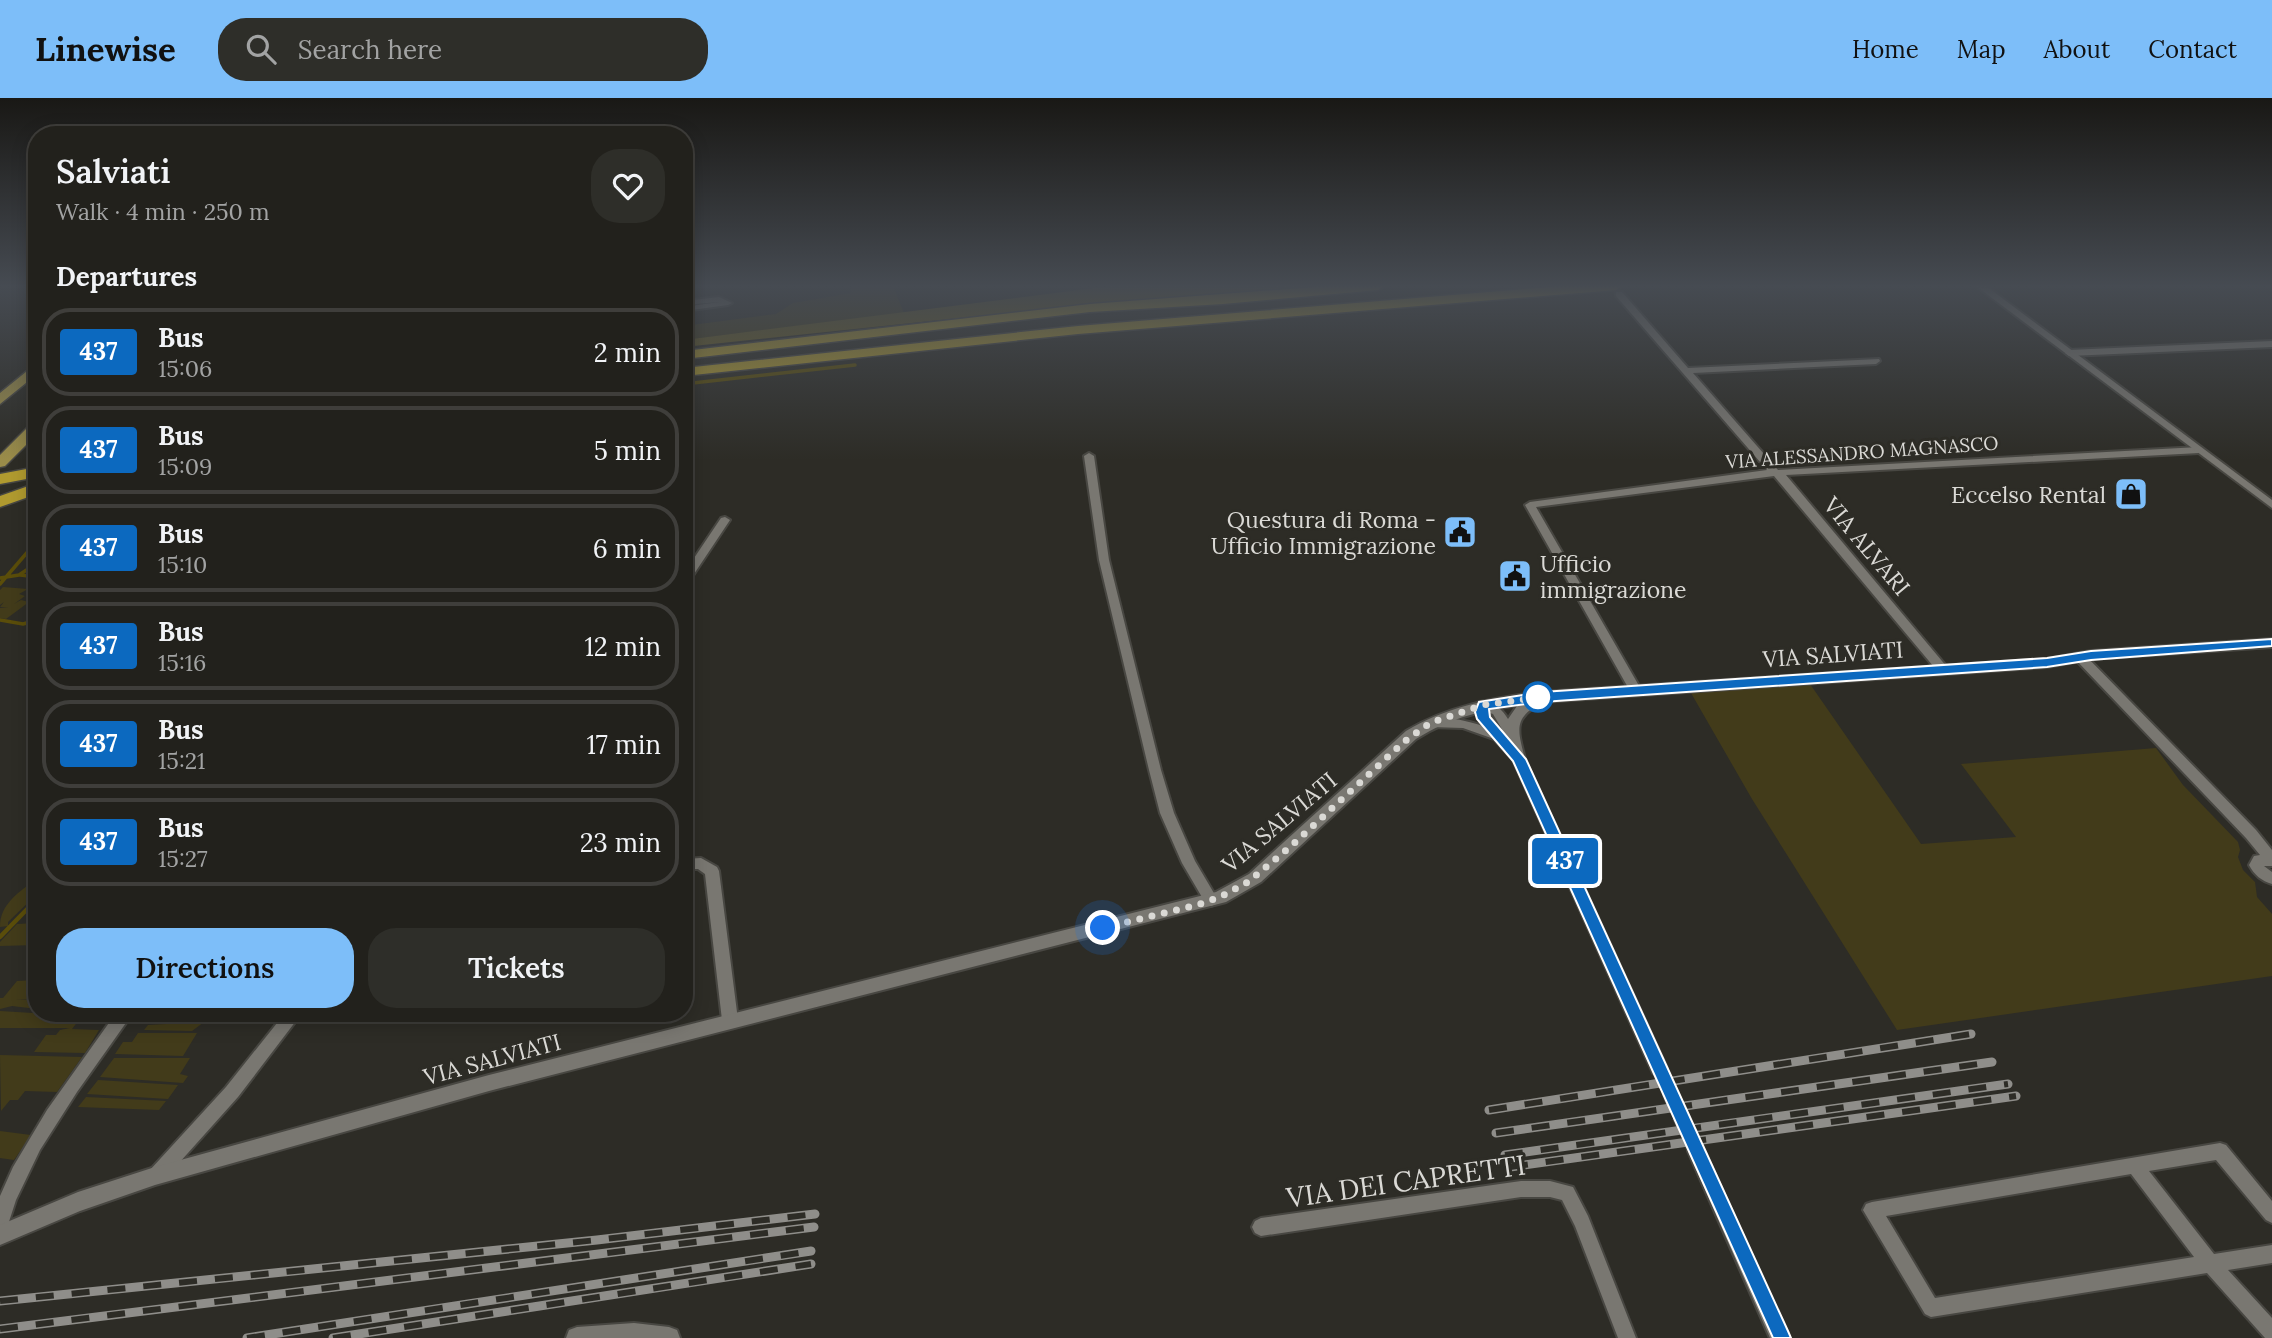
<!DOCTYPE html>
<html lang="en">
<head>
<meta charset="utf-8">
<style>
	:root { --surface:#22211c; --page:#2e2e29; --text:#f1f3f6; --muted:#a2a3a3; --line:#3f3e3b; --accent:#7dbef9 }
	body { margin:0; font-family:Lora,serif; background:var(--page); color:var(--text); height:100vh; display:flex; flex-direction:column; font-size:26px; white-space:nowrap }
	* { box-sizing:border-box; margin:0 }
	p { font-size:23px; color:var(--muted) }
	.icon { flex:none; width:38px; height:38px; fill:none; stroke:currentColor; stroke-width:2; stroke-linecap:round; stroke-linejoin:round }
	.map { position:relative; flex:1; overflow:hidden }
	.sheet { position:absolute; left:28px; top:28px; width:665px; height:896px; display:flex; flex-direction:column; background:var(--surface); border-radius:28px; box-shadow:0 4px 18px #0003,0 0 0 2px var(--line) }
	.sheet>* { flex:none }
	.badge { padding:0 14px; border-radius:5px; font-size:24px; line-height:46px }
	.you { position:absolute; width:35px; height:35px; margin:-18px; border:5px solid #fff; border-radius:50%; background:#1a73e8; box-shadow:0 0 0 10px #1a73e833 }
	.map>.badge { position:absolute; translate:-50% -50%; box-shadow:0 0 0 4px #fff }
	h2 { padding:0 28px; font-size:26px; line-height:63px }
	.round { display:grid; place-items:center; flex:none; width:74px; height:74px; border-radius:28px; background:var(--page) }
	.head { display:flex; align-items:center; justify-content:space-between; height:119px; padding:0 28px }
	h1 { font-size:33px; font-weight:600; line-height:52px }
	.cta { display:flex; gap:14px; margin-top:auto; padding:14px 28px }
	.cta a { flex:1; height:80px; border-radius:28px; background:var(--accent); color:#111; font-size:28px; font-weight:600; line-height:80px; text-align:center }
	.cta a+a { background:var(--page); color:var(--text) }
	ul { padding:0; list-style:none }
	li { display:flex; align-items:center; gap:21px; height:88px; margin:0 14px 10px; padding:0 14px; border:4px solid var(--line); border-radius:28px }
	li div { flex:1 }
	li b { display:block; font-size:26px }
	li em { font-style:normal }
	li .badge { min-width:77px; font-weight:700; text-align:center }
	header { display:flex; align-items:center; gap:42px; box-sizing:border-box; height:98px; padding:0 35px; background:var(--accent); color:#111 }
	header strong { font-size:33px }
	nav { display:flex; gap:38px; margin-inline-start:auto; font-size:24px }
	.search { width:490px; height:63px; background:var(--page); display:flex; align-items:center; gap:18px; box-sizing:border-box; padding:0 24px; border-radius:28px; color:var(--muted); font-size:26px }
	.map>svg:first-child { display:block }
	.green { fill:#423b1a }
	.forest { fill:#695c1e }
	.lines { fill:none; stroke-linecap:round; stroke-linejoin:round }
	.stream-far1 { stroke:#5a4d0a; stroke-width:3.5 }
	.stream { stroke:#5a4d0a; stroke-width:4.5 }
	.minor-tunnel { stroke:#474640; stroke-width:17; stroke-dasharray:17 9; stroke-linecap:butt }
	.minor-casing { stroke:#484742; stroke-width:4 }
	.tertiary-casing { stroke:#484742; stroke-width:4 }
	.primary-casing { stroke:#484742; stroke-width:3 }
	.motorway-casing { stroke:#484742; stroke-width:3 }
	.minor { fill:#797771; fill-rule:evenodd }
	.tertiary { fill:#797771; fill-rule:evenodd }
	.primary { fill:#9a8c49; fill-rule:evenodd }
	.motorway { fill:#b09a2f; fill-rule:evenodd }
	.rail-casing { stroke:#8f8e8a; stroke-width:9 }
	.rail { stroke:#2d2c26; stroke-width:6; stroke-dasharray:18; stroke-linecap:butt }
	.line { fill:#0c69bf; stroke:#fff; stroke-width:2 }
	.walk { stroke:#dad9d5; stroke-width:7; stroke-dasharray:0 12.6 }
	.stop-dot { fill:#fff; stroke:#0c69bf; stroke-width:3.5 }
	.labels { text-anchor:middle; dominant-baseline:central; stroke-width:6; stroke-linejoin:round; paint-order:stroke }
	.far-street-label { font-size:19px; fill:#dad9d5; stroke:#2d2c26 }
	.poi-label { font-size:23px; fill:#dad9d5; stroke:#2d2c26; text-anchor:end }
	.street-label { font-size:23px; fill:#dad9d5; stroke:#2d2c26 }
	.near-street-label { font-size:28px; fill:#dad9d5; stroke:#2d2c26 }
</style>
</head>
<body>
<header>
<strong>Linewise</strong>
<div class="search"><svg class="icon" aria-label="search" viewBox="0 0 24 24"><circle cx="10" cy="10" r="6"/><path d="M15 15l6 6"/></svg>Search here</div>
<nav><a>Home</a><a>Map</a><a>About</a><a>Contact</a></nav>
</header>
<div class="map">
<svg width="2272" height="1240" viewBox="0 0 2272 1240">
	<rect width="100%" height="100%" fill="#2d2c26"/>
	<!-- green -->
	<path class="green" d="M850,188H893L904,215L684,242V228L776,216L793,205L851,195Z
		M3,489L28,491L19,496L25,498L14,506L21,502L29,504L6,521L0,520V510H8L0,509L4,504L0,507V492Z
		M1810,586L1921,746L2016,739L1961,666L2156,650L2183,687L2238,744L2240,752L2238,759L2243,772L2255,784L2257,799L2272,816V878L1897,932L1752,701L1691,595Z
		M37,780V796L8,824V828L0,829C0,805 20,794 37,780Z
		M37,825V847L0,848V844L17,826Z
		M37,882V901H16L37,902V911L12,908L0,911V900H3L17,883Z
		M0,913L82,918L72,931L99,932L85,955L34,954L46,937H56L60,932L70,930H0Z
		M204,915H225L219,924H204L192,933L144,932L148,927L201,924L198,923Z
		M138,935H197L183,958L115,956L123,944H132Z
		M0,957L82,959L57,994L25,993L18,1002H10L1,1013Z
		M114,960H190L180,976L188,978L183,985L100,979Z
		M98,982L178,987L168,1001L87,996Z
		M86,999L166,1003L159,1012L78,1009Z
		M0,1033L31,1037L14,1062L0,1060Z"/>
	<!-- forest -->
	<path class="forest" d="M1110,188H1317L1090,206L684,249V242Z"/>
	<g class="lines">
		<!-- stream-far1 -->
		<path class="stream-far1" d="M684,286L855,267
			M20,477L37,479
			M0,480L19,477L37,465
			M0,486L37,443
			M0,522L23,526L37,522"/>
		<!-- stream -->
		<path class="stream" d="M0,839L37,801"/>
		<!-- minor-tunnel -->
		<path class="minor-tunnel" d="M1659,970L1696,1053"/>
		<defs>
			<path id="minor" d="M1616,194H1622L1688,270L1879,261L1880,263L1876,266L1693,275L1778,372L2199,349L2204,352L2199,355L1786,377L1947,569L1949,572L1947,575H1939L1774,378L1536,409L1642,593L1636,597L1630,593L1525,407L1530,404L1767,372L1616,198Z
				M719,199L732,205L728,207L684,213V209L719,204L684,207V203Z
				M2272,243V249L2069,258L2065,255L2069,252Z
				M1089,355L1094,358L1109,462L1161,672L1174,715L1195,763L1218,802L1216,806L1211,808L1206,806L1182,765L1160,715L1149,672L1099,462L1084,358Z
				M725,419L730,422L688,485L684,486V475L721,420Z
				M2080,555L2084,556L2256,732L2272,752V768H2264L2272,774V786C2262,783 2254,777 2249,767L2254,758L2260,757L2246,740L2076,562L2074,559L2076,556Z
				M1541,596L1545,597L1547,600L1545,603C1513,619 1517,630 1525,661L1667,970L1665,975L1659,977L1653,975L1513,662L1494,641L1463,630L1431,629L1425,625C1437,615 1469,623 1483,628L1475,614L1479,604C1492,601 1502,611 1508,621L1517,608ZM1487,614L1493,616L1506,638Z
				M701,760L717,769L719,773L738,922L735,927L730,929L725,927L722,922L705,776L698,771H684V761Z
				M116,915H133L77,994L40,1052L16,1102L6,1133L0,1136V1098L13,1069L47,1012Z
				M285,915H302L238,999L162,1084L156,1086L150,1084L148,1078L150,1072L226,989Z
				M1696,1045L1702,1047L1789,1240H1770L1688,1053L1690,1047Z
				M2220,1045L2226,1047L2272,1103V1125L2266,1122L2216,1062L2149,1073L2214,1156L2272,1147V1165L2228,1172L2272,1220V1240H2265L2207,1175L1931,1219L1925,1216L1863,1112L1866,1106L1872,1104ZM2131,1076L2194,1159L1935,1200L1886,1118Z
				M1521,1083H1550L1573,1089L1588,1118L1636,1240H1618L1575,1128L1562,1102L1550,1099H1521L1261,1138L1255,1135L1252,1129L1255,1123L1261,1120Z"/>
			<path id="tertiary" d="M1976,188H1986L2272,402V410Z
				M2272,541V549L2091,561L2047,569L1542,604C1497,609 1455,616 1416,641L1261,784L1226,804L489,993L155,1087L80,1113L0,1147V1127L78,1094L155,1069L489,977L1216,794L1249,776L1406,633C1448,608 1494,600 1542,594L2047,561L2091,553Z
				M634,1225L669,1229L677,1232L680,1240H566L569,1232L577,1229Z"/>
			<path id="primary" d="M37,265V276L0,306V295Z
				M37,324V336L5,368L0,369V357L32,325Z"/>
			<path id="motorway" d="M1328,188H1384L1378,192L1223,206L1090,214L684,261V253L1090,206Z
				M1561,188H1622L1616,192L1078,236L684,278V270L1078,228Z
				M37,369V379L0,386V376Z
				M37,385V396L0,409V398Z"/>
		</defs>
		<!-- minor casing -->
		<use href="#minor" class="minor-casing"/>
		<!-- tertiary casing -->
		<use href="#tertiary" class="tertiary-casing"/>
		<!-- primary casing -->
		<use href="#primary" class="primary-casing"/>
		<!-- motorway casing -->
		<use href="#motorway" class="motorway-casing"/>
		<!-- minor -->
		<use href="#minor" class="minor"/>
		<!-- tertiary -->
		<use href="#tertiary" class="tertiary"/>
		<!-- primary -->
		<use href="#primary" class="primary"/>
		<!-- motorway -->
		<use href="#motorway" class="motorway"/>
		<defs>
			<path id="rail" d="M1489,1012L1971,936
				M1496,1035L1992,964
				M1505,1057L2008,986
				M1510,1069L2016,998
				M0,1203L597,1142L815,1116
				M0,1231L814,1129
				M247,1240L811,1153
				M333,1240L811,1166"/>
		</defs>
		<!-- rail casing -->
		<use href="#rail" class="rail-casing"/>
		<!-- rail -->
		<use href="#rail" class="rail"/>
	</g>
	<!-- sky -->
	<linearGradient id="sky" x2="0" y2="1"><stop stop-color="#191815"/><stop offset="0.52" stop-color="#464b52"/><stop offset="1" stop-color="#464b52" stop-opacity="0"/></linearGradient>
	<rect width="2272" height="362" fill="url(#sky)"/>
	<!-- line -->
	<path class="line" d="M2272,541V548L2091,562L2047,569L1542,604L1489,611L1490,619L1526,661L1788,1233L1791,1240H1773L1513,663L1477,621L1475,614L1479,604L1542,594L2047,560L2091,553Z"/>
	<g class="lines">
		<!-- walk -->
		<path class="walk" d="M1103,830L1197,807L1220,799L1248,784L1290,749L1405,643L1430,625L1483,607L1542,599H1538"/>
	</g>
	<!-- icons -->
	<defs>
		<symbol id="shop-square" viewBox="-11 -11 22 22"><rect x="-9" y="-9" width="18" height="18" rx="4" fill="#7dbef9" stroke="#2d2c26"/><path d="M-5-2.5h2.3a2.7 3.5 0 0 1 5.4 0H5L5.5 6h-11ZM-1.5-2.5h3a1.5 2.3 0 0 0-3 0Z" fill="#111"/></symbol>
		<symbol id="civic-square" viewBox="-11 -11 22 22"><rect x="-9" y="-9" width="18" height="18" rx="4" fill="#7dbef9" stroke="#2d2c26"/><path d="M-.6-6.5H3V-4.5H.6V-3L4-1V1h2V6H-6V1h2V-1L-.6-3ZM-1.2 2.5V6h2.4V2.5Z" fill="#111"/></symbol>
	</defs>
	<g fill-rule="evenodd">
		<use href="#shop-square" x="2112" y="377" width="38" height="38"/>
		<use href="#civic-square" x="1441" y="415" width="38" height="38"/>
		<use href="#civic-square" x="1496" y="459" width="38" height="38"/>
	</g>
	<!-- markers -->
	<circle class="stop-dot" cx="1538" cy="599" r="14"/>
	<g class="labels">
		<!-- far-street labels -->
		<g class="far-street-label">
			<text transform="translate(1862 354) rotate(-4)">VIA ALESSANDRO MAGNASCO</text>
		</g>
		<!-- poi labels -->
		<g class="poi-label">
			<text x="2106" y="396">Eccelso Rental</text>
			<text x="1436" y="421">Questura di Roma -<tspan x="1436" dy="26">Ufficio Immigrazione</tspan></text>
			<text x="1540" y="465" text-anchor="start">Ufficio<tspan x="1540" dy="26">immigrazione</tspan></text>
		</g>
		<!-- street labels -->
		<g class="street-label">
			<text transform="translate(1867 448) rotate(50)">VIA ALVARI</text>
			<text transform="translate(1833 556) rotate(-4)">VIA SALVIATI</text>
			<text transform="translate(1279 724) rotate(-40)">VIA SALVIATI</text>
			<text transform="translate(492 961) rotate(-15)">VIA SALVIATI</text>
		</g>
		<!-- near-street labels -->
		<g class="near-street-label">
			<text transform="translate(1406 1083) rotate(-8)">VIA DEI CAPRETTI</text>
		</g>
	</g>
</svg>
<div class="you" style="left:1103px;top:830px"></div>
<b class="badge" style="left:1565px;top:763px;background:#0c69bf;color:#fff">437</b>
<section class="sheet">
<div class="head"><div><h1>Salviati</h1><p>Walk · 4 min · 250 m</p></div><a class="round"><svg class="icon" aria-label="heart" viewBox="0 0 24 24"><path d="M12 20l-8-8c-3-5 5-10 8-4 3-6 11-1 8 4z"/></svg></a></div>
<h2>Departures</h2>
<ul>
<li><span class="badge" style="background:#0c69bf;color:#fff">437</span><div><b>Bus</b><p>15:06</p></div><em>2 min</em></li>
<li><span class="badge" style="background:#0c69bf;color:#fff">437</span><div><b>Bus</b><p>15:09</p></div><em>5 min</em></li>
<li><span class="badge" style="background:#0c69bf;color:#fff">437</span><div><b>Bus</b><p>15:10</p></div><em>6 min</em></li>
<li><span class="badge" style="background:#0c69bf;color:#fff">437</span><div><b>Bus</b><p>15:16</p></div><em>12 min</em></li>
<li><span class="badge" style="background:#0c69bf;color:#fff">437</span><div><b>Bus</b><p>15:21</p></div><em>17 min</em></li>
<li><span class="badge" style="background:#0c69bf;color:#fff">437</span><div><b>Bus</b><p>15:27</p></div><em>23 min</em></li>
</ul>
<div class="cta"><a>Directions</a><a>Tickets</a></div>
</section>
</div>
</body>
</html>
